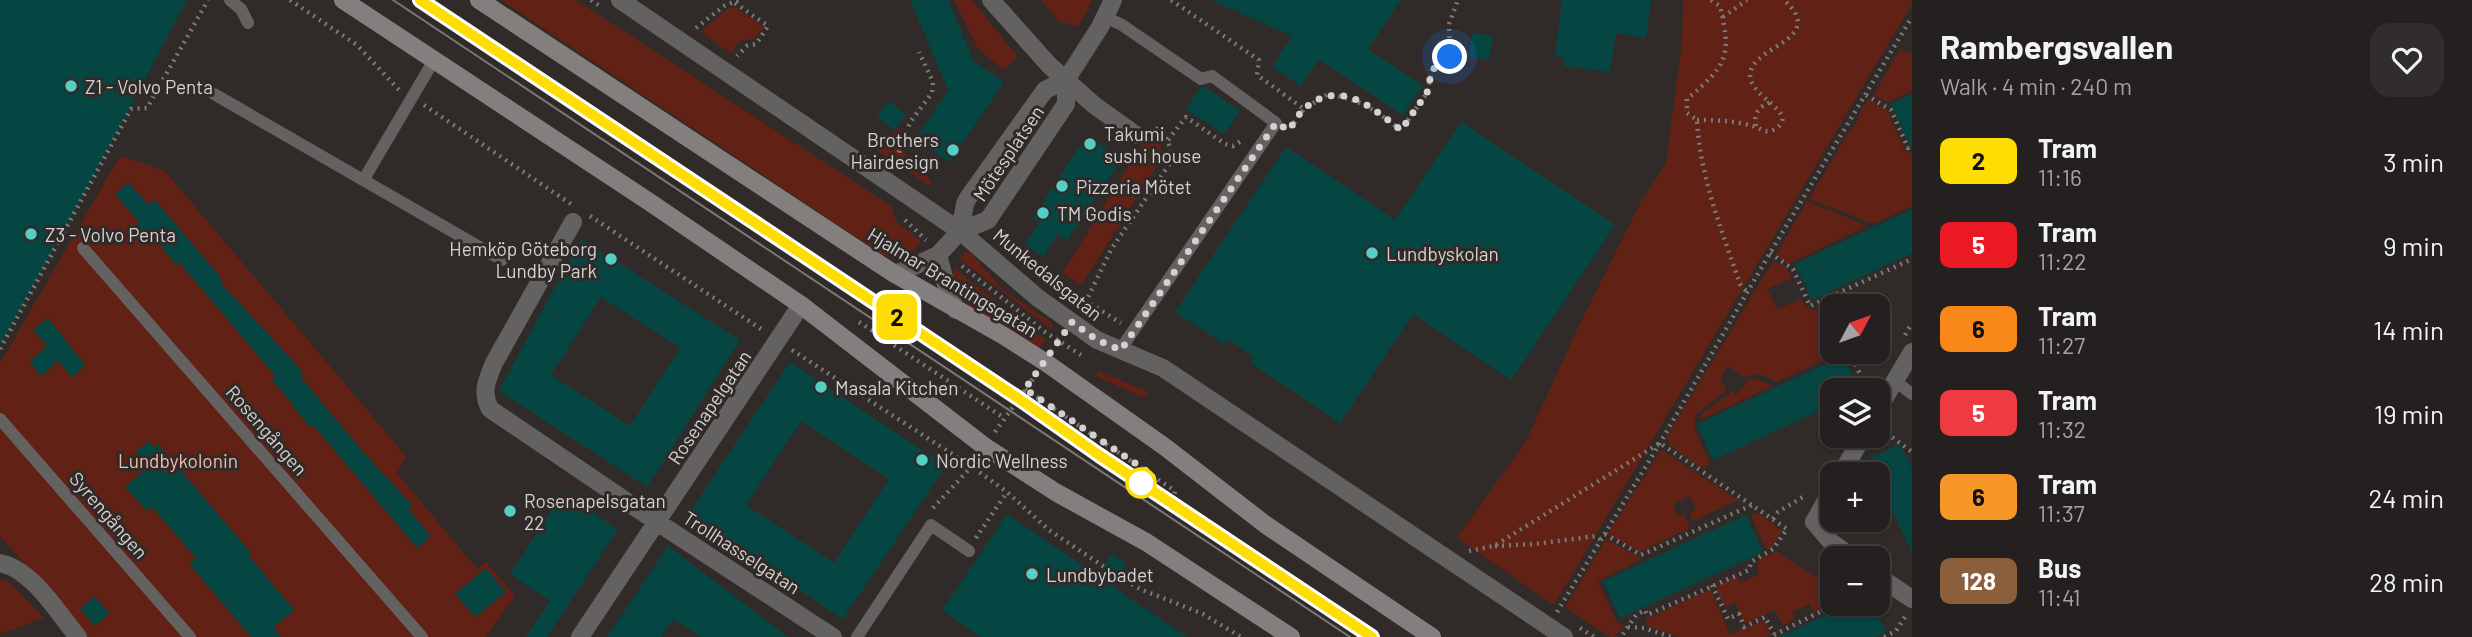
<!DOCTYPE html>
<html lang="en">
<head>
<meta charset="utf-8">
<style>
	:root { --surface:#24201f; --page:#302d2c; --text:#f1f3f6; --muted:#a3a3a4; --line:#413e3d }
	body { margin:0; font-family:Barlow,sans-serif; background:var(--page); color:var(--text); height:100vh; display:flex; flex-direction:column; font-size:26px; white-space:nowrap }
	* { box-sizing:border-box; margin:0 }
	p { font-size:23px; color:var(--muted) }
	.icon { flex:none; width:38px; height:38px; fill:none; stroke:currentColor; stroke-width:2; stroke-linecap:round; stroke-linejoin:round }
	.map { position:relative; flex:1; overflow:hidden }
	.sheet { display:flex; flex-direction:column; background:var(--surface); width:560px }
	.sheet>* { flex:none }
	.badge { padding:0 14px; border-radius:10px; font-size:24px; line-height:46px }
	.needle { width:46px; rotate:49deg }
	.controls { position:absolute; left:1820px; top:294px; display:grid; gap:14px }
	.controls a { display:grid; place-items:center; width:70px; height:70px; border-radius:14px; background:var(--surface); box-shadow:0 2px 5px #0004,0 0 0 2px var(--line); font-size:35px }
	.you { position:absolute; width:35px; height:35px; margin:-18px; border:5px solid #fff; border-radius:50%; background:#1a73e8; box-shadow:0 0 0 10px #1a73e833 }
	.map>.badge { position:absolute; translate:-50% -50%; box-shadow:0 0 0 4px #fff }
	.round { display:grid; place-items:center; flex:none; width:74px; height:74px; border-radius:21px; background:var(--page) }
	.summary { display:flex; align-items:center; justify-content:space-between; height:119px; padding:0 28px }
	h1 { font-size:33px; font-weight:700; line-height:52px }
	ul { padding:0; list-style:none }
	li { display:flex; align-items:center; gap:21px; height:84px; padding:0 28px }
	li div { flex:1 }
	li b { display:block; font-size:26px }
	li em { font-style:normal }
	li .badge { min-width:77px; font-weight:700; text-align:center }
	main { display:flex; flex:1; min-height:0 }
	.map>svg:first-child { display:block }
	.green { fill:#612115 }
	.building { fill:#054643; fill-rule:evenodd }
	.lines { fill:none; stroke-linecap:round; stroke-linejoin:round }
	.path { stroke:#7d7977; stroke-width:4.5; stroke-dasharray:2 5; stroke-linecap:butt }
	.lane { stroke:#646261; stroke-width:12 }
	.street { stroke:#646261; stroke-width:18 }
	.secondary { stroke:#837f7e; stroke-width:18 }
	.tram { stroke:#7b7775; stroke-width:2 }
	.line-casing { stroke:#fff; stroke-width:16 }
	.line { stroke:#fddd04; stroke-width:10 }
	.walk { stroke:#d4d1d0; stroke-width:7; stroke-dasharray:0 12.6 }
	.poi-dot { fill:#55cec5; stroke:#302b29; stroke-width:2.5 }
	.stop-dot { fill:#fff; stroke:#fddd04; stroke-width:3.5 }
	.labels { text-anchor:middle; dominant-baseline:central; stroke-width:6; stroke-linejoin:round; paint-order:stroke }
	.poi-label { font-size:19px; fill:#d4d1d0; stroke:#302b29; text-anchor:start }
	.street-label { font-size:19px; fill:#d4d1d0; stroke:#302b29 }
	.park-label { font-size:19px; fill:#f8b8a9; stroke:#302b29 }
</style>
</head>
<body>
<main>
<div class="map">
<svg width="1912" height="637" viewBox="0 0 1912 637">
	<rect width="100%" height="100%" fill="#302b29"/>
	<!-- green -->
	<path class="green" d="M501,0H576L891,206L897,222L921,242L907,258L894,259L883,255Z
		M954,0H972L1018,57L1003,70L977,47Z
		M1041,0H1092L1079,26L1059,22Z
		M1683,0H1912V4L1554,605L1457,538L1526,441L1579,326L1638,207L1666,163L1682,42Z
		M735,7L764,27L754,39L739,41L731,53L700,32L728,8Z
		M1899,50L1912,53V91L1887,102L1873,96Z
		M1868,99L1887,110L1904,149L1912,154V206L1874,224L1809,199L1850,130L1859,119L1857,118Z
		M898,128L900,129C895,153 920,165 932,182L930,186L876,150L875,146Z
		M1149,133L1160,142L1162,158L1085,279L1079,285L1063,272Z
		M120,156L164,170L406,456L397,473L477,569L486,562L515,596L486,637H89L0,536V363Z
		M1807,201L1867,226L1788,264L1776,255Z
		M965,252L972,254L1002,289L1052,323V330L960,259Z
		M1773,261L1786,267L1792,278L1767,289L1778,309L1801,299L1808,309C1834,307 1832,332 1832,352H1842L1777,382C1765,376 1758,371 1745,377L1727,366L1720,379L1727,390L1695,415V430L1710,463L1705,467L1701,468L1670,445L1666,438Z
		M954,268L1045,340L1039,348C1020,337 968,312 958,295C953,286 952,277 954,268Z
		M1098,371L1149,392L1142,397L1096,376Z
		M1755,378L1773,386L1700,420L1701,414L1733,391L1736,396L1747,381Z
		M1661,450L1738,500L1693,521L1689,513L1696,509L1690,496L1673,504L1678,516L1684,514L1690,528L1639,552L1608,534Z
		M1758,513L1782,531L1771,548L1767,550L1751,516Z
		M1606,539L1639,557L1640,560L1598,581L1618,624L1624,625L1615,637H1610L1565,607Z
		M1776,551L1832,588V603L1814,612L1809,604L1792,612L1795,619L1783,625L1775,610L1745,624L1735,602L1725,607L1715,586L1737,576L1740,583L1759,574L1756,568L1760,559Z
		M0,579L11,583L44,618L0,634Z
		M1711,589L1730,635L1764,620L1771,635L1766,637H1678L1648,626L1646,619Z"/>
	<!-- building -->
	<path class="building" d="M0,0H187L73,214L0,345Z
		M910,0H948L974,62L1004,82L950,162L915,139L948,90Z
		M1211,0H1401L1368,49L1423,86L1403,115L1319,59L1301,86L1272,67L1292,36Z
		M1562,0H1651L1646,38L1616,33L1610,72L1563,66L1564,58L1555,56Z
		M1472,33L1493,36L1489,60L1469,57Z
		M1205,87L1240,111L1224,134L1186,109L1200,88Z
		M1912,94V150L1891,104Z
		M888,101L906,114L895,130L877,117Z
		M1461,122L1615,225L1511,380L1413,314L1340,423L1251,363L1253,356L1229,340L1224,344L1175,312L1286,147L1395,220Z
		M1087,135L1122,158L1067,241L1058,234L1043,257L1025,244L1040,222L1033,218Z
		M128,182L149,205L155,200L223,280L220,282L303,372L300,376L363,452L413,506L409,510L431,536L417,548L313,425L310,427L293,407L294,406L272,380L276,377L179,262L176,265L153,236L149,239L136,225L139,222L115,194Z
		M1912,209V253L1812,300L1795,264Z
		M581,239L740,340L647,487L499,391ZM601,297L680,348L630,426L551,375Z
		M48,318L85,365L72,377L58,361L41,376L29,362L47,346L33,330Z
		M1843,356L1859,390H1832V405L1713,460L1697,424Z
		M790,362L946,466L843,619L688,515ZM801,421L889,479L834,563L746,505Z
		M149,441L154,447L158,444L201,494L251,553L249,556L294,610L273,628L281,637H251L189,564L196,558L152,507L147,511L125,487L148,467L135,452Z
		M1900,444L1912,469V553L1878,480V474H1875L1868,459Z
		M563,493L618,529L547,637H526L550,601L510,574Z
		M1007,514L1098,576L1111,554L1126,563L1112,586L1187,637H981L942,610Z
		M1746,515L1763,552L1620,618L1603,581Z
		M668,546L788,637H701L673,619L661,637H607Z
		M486,568L506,592L475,617L455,594Z
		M94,596L110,613L95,626L80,609Z
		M1850,604H1872L1886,632L1876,637H1779Z"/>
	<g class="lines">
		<!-- path -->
		<path class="path" d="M290,0L357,45L399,90
			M591,0L601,7
			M1171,0L1259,60L1257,75L1304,109
			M1711,0L1720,6C1732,57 1727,65 1687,99V113L1697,120C1700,177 1722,231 1740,284L1747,292
			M735,3L768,26L756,44L747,46L737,56
			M1723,17L1747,0
			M696,28L724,6L739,0
			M1866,95L1891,110L1908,148L1912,146
			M424,105L571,204
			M1697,120C1716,120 1738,121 1756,127C1763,130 1767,134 1775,129C1803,111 1742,96 1751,70C1759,45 1826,38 1784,0
			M1294,123L1304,109L1328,94C1363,100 1374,110 1401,130L1427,93L1432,70L1450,57L1449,24L1458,0
			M1756,126C1753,114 1759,106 1771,102
			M1168,140L1186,117L1225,144L1233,146L1241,141
			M895,166L903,138L911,121L932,93L933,82L919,52
			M590,216L761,329
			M905,220L926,240
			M1003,231L1007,234L1010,247
			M1770,253L1793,269L1810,306L1912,259
			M962,266L1045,332L1081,355
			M1049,278L1121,323
			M1823,300L1832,319
			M1085,303L1112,248L1171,162C1172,146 1167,136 1153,126
			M859,322L1004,418
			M1905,335L1912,323
			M0,349L131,109L147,108L208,0
			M792,350L972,467L1007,492L1049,530L1118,576L1140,589L1203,614L1241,637
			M1849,352L1867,388
			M1025,389L1175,491L1174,496
			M1881,429L1912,452
			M995,432L1035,376
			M933,508L973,465
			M1773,519L1778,512L1806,495
			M1605,534L1641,555L1752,505
			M976,538L1007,492
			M1495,546L1534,544L1596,536L1601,540
			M1469,551L1494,546L1660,443L1787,529L1773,549L1751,562L1749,570L1647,615L1645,610L1636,615L1621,637
			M1712,585L1728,619L1739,614L1744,627L1765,617L1774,634
			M1557,612L1660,443L1770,253L1912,17
			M1628,627L1644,628L1671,637
			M1580,628L1594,637
			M1774,635L1836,604
			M1884,637L1896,631L1907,614"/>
		<!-- lane -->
		<path class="lane" d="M230,0L241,9L248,23
			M1105,17L1122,25L1201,79L1212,76L1276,123L1120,350
			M214,94L502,260
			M364,179L434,60
			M83,248L422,637
			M1895,381L1912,394
			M0,419L190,637
			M857,637L931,525L969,551"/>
		<!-- street -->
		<path class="street" d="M620,0L960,231L1038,298L1097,340L1163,368L1564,637
			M991,0L1049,65L1094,105L1136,135
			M1066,80L1100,27L1113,0
			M573,222L494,363C487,380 481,392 490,409L657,522L833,637
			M960,231L965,204L968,198L1045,90L1066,80
			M938,255L948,292L956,310
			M893,273L901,272L938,255L960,231L988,220L1066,104V80
			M1878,409L1912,352
			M1841,474L1863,436
			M1832,490L1814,522L1831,542L1853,558
			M0,563C32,569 58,613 78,637
			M1878,576L1912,599
			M580,637L801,305"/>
		<!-- secondary -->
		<path class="secondary" d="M343,0L648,201L801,305L984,446L1057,493L1146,542L1291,637
			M479,0L893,273L1004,336L1045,362L1165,447L1266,525L1432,637"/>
		<!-- tram -->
		<path class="tram" d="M393,0L1350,637
			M420,0L1019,398L1099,455L1372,637"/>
	</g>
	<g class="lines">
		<defs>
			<path id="line" d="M420,0L1018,398L1099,455L1372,637"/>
		</defs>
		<!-- line casing -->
		<use href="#line" class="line-casing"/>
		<!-- line -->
		<use href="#line" class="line"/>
		<!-- walk -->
		<path class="walk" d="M1141,483L1154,476L1025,389L1072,322L1097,340L1121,350L1276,123L1289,130C1294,123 1299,113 1305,108C1341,78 1372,108 1401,130L1427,93L1432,70L1450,57"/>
	</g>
	<!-- markers -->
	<g class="poi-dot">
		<circle cx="71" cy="86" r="7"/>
		<circle cx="1090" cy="144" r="7"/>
		<circle cx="953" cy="150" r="7"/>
		<circle cx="1062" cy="186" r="7"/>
		<circle cx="1043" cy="213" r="7"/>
		<circle cx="31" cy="234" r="7"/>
		<circle cx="1372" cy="253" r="7"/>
		<circle cx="611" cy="259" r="7"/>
		<circle cx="821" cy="387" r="7"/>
		<circle cx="922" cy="460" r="7"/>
		<circle cx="510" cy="511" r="7"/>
		<circle cx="1032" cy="574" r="7"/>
	</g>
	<circle class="stop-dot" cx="1141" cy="483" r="14"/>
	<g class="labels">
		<!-- poi labels -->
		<g class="poi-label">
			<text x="85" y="86">Z1 - Volvo Penta</text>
			<text x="1104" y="133">Takumi<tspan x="1104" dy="22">sushi house</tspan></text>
			<text x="939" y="139" text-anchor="end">Brothers<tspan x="939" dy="22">Hairdesign</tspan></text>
			<text x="1076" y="186">Pizzeria Mötet</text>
			<text x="1057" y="213">TM Godis</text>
			<text x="45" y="234">Z3 - Volvo Penta</text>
			<text x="597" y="248" text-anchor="end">Hemköp Göteborg<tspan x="597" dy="22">Lundby Park</tspan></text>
			<text x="1386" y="253">Lundbyskolan</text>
			<text x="835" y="387">Masala Kitchen</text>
			<text x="936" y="460">Nordic Wellness</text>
			<text x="524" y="500">Rosenapelsgatan<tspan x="524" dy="22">22</tspan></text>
			<text x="1046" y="574">Lundbybadet</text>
		</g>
		<!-- street labels -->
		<g class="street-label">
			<text transform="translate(1008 153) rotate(-56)">Mötesplatsen</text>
			<text transform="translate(1048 274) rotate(39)">Munkedalsgatan</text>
			<text transform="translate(953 282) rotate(31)">Hjalmar Brantingsgatan</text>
			<text transform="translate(709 407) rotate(-56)">Rosenapelgatan</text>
			<text transform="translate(267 430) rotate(49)">Rosengången</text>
			<text transform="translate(109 515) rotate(49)">Syrengången</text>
			<text transform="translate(742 552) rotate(33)">Trollhasselgatan</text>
		</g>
		<!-- park labels -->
		<g class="park-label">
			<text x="178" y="460">Lundbykolonin</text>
		</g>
	</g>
</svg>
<div class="controls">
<a><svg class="needle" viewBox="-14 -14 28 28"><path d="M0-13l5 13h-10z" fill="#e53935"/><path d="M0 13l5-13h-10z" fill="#a3a3a4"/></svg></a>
<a><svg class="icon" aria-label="layers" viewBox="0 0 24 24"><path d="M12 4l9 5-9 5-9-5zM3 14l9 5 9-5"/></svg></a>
<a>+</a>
<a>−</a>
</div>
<div class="you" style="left:1450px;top:57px"></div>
<b class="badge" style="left:897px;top:317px;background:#fddd04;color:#111">2</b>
</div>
<section class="sheet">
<div class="summary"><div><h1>Rambergsvallen</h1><p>Walk · 4 min · 240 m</p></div><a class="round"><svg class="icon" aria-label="heart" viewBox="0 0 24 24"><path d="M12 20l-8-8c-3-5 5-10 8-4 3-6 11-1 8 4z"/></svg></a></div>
<ul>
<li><span class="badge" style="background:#fddd04;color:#111">2</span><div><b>Tram</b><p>11:16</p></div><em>3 min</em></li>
<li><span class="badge" style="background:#eb1923;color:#fff">5</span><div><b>Tram</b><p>11:22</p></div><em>9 min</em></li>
<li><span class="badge" style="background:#fa8719;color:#111">6</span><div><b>Tram</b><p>11:27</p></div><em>14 min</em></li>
<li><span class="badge" style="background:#ee3a41;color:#fff">5</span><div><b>Tram</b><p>11:32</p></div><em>19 min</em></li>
<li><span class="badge" style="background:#f79727;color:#111">6</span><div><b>Tram</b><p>11:37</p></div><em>24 min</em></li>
<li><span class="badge" style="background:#8b5e3c;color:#fff">128</span><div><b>Bus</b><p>11:41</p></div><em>28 min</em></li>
</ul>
</section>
</main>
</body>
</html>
